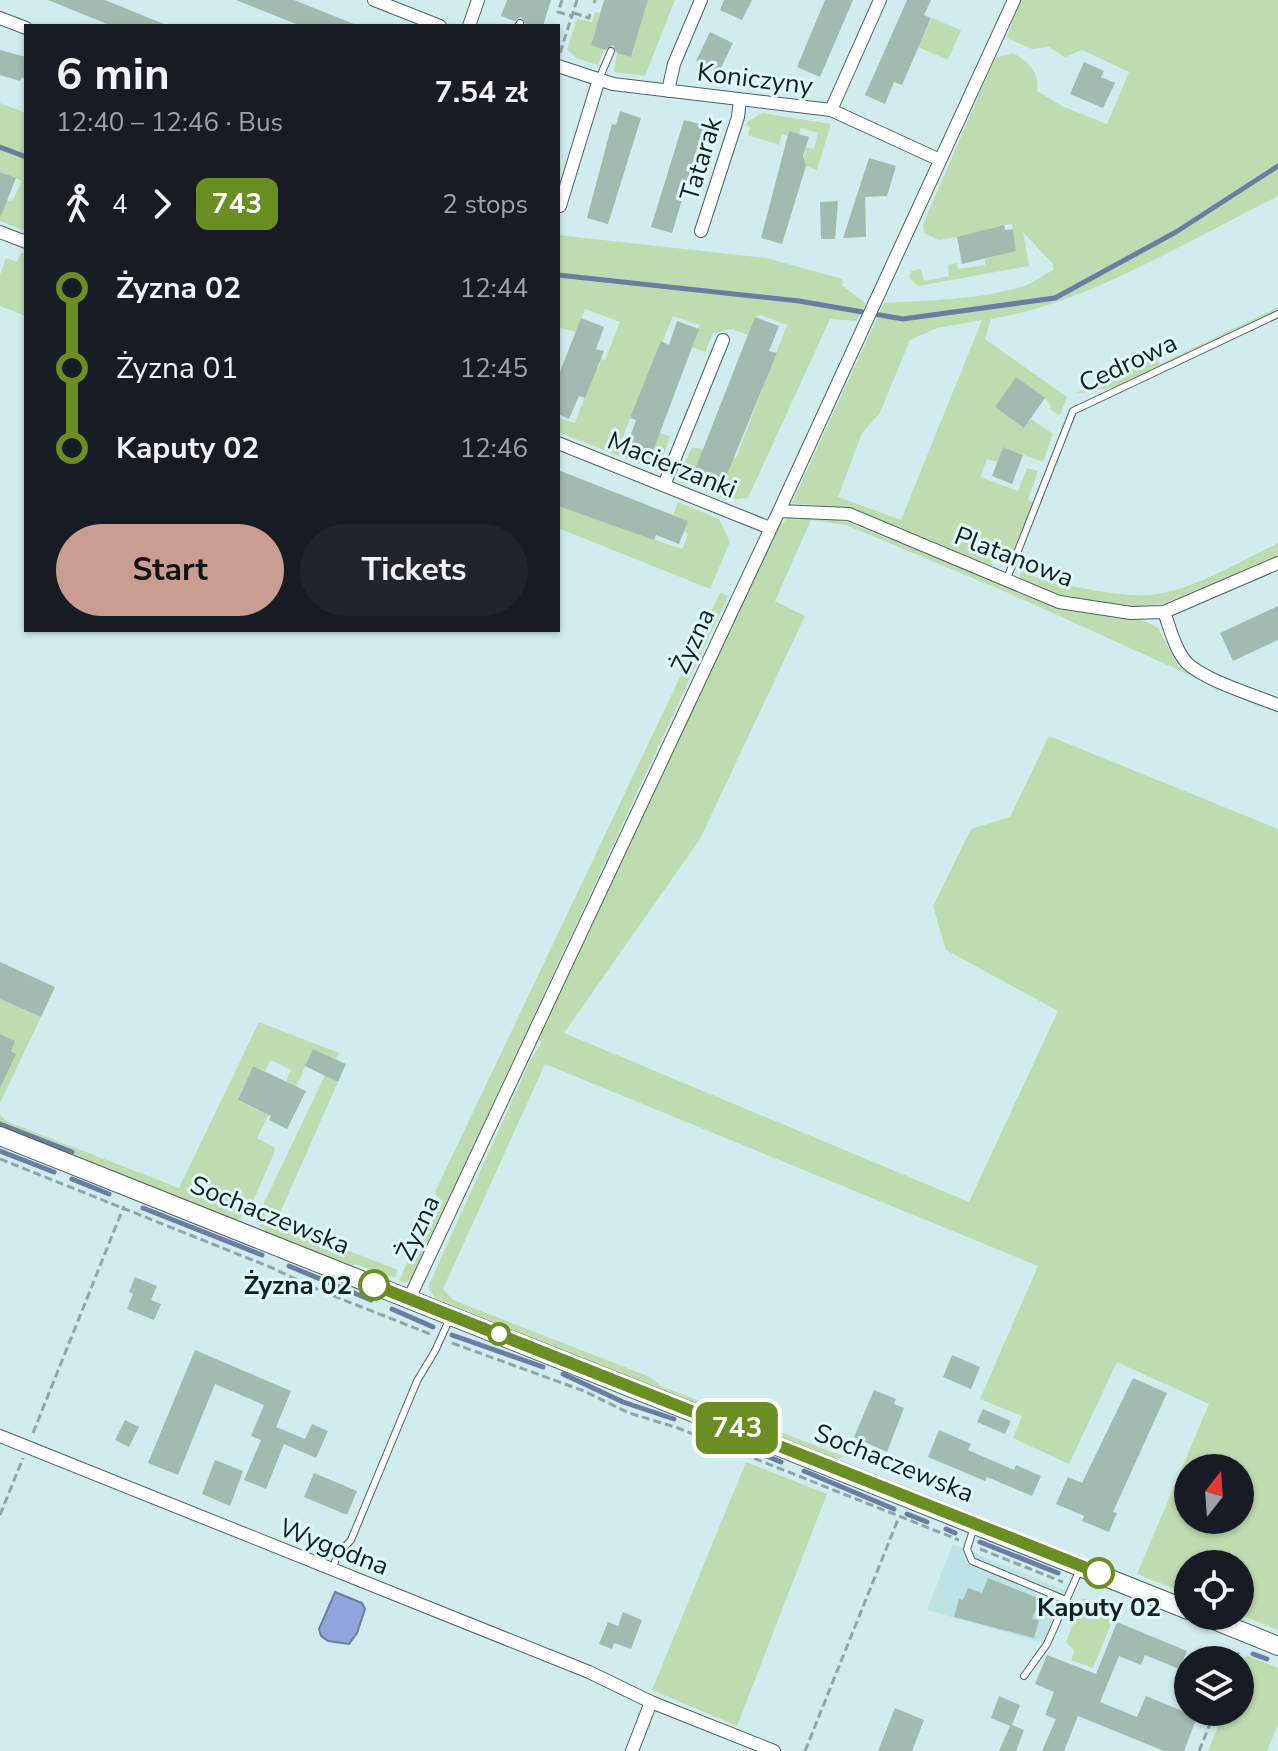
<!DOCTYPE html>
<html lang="en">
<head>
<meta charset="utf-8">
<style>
	:root { --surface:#171b24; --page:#20242c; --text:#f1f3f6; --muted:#9ea1a6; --accent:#cb9d92 }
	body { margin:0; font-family:"Nunito Sans",sans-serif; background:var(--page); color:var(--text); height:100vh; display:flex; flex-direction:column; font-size:30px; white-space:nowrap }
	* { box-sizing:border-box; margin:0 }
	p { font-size:26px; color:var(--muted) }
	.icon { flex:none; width:44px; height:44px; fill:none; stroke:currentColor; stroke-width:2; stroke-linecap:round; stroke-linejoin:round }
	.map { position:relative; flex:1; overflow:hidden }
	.drawer { position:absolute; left:24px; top:24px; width:536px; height:608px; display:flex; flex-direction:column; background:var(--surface); border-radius:0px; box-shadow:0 2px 6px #0004 }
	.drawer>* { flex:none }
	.badge { padding:0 16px; border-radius:12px; font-size:28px; line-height:52px }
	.needle { width:52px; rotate:17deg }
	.fabs { position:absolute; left:1174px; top:1454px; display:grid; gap:16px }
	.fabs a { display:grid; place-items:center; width:80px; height:80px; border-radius:50%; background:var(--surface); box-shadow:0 2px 6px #0004; font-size:40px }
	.map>.badge { position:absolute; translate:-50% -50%; box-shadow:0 0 0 4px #fff }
	.legs { display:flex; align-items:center; gap:12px; height:88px; padding:0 32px; font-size:26px }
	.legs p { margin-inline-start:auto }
	.headline { display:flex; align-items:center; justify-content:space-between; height:136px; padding:0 32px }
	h1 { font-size:44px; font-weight:700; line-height:60px }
	.action { display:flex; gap:16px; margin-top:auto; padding:16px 32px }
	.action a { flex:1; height:92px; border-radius:48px; background:var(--accent); color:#111; font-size:32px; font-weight:700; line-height:92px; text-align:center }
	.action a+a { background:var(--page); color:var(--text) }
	ul { padding:0 32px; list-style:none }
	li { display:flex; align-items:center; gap:28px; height:80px; font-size:30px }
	li i { display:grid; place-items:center; width:12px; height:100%; margin:0 10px; background:currentColor }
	li i::after { content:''; width:20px; height:20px; margin:-10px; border:6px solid; border-radius:50%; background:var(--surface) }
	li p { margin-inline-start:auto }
	li:first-child i { background:linear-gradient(#0000 50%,currentColor 0) }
	li:last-child i { background:linear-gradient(currentColor 50%,#0000 0) }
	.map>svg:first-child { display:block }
	.built { fill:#bee3e5 }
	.green { fill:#bfdcb0; fill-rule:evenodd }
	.water { fill:#8fa5dc; stroke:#6a7da4; stroke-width:2 }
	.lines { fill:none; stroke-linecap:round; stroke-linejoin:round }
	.stream { stroke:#6a7da4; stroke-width:5 }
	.building { fill:#a3bab0 }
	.lane-casing { stroke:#4b6264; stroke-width:8 }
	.street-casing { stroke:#4b6264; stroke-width:14 }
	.secondary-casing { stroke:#4b6264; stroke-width:20 }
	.path { stroke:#90a5a6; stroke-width:3; stroke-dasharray:8 4; stroke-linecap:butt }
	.lane { stroke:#fff; stroke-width:6 }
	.street { stroke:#fff; stroke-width:12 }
	.secondary { stroke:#fff; stroke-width:18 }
	.line-1-casing { stroke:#fff; stroke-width:18 }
	.line-1 { stroke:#6b8e23; stroke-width:12 }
	.stop-1-dot { fill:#fff; stroke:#6b8e23; stroke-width:4 }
	.labels { text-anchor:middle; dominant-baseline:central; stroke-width:6; stroke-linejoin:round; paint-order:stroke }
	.street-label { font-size:26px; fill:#151f20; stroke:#dff9fb }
	.stop-label { font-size:26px; font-weight:bold; fill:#151f20; stroke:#dff9fb; text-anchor:end }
</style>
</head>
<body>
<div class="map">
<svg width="1278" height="1751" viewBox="0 0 1278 1751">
	<rect width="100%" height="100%" fill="#d1ecee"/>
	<!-- built -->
	<path class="built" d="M953,1544L1069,1592L1047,1644L927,1610Z"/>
	<!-- green -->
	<path class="green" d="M648,0H675L645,76L614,72L617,53L631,57Z
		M1020,0H1278V196C1192,239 1086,304 991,319L985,339L1067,397L1060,415L1049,409L1051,407L1045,398L995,407L1024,428L1031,419L1053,434L1043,462L1003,447L997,462L987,459L980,477L1018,491L1027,468L1038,471L1028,500L1034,503L1014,552L1005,560L1000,555L991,558L992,566H981L844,508L792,503L884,303C931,300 982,300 1027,285C1036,281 1044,274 1054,270L1052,263L1023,232L1029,266L918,286L909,278L911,271L921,269L924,281L949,276L948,265L957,263L958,269L985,265V259L1016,250L1012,224L989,228V232L939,240L924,233L923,224L995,58L1013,53C1028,61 1040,72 1037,91L1064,107L1107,124L1129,72L1082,50L1065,57L1049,47L1032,49L1009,39L1007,37ZM982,320L901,520L838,497L862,433L880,413L910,340L937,328Z
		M595,12L600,13L591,45L604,49L598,65L576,58L567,49L577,19L592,22Z
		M932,18L961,30L948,60L918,47Z
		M0,103L26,113V231L0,221V199L12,201L22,181L0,172Z
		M762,113L831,124L817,170L803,165L806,147L814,149L818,133L801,128L799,134L789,131L787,136L782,134L779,145L748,135L750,127L746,125L747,122Z
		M558,235L766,258L843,279L842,285L866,304L856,321L830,319L748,498L727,500L690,484L683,468L692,447L736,458L787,325L761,315L755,317L748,335L732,329L713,333L705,352L692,347L699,325L673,316L621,441L640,450L659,433L670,436L662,461L647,467L558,432V418L575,423L596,367H599L601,359L605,360L620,322L585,309L576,332L558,327Z
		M21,253L26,254V316L0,306V275L6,258L17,262Z
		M1278,307V311L1117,387L1074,394L1156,358L1160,364Z
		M678,502L719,519L730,542L710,589L558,528V506L682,549L688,534L684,531L688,521L673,515Z
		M811,515L847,522L1063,609L1105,616H1129L1149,623L1158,628L1178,666L1278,715L1006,592L846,525L811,520L775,601L805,616L700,839L564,1033L969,1202L1058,1011L946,950L933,906L971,829L1010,817L1049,736L1278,829V1630L1240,1615V1564H1188V1594L1137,1574L1209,1404L1117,1362L1069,1464L1013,1438L1022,1416L980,1399L1038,1266L545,1064L443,1289L453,1300L650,1377L661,1386L845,1457L833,1459L534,1340V1338L435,1298L428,1287L529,1063L542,1042L536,1038L775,530L790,516ZM1188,1468H1240V1520H1188Z
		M1278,543V558L1162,604L1126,607L1061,597L1027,585L1020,578V566C1029,579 1055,583 1071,586C1099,591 1129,598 1157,594C1199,587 1240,561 1278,543Z
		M720,593L728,596L413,1277L405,1283L399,1280L438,1198L435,1192Z
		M0,999L41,1017L0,1103V1076L11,1051L0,1034Z
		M259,1022L339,1053L336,1059L313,1049L296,1087L286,1081L291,1070L271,1060L265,1071L253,1066L238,1100L257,1110L263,1098L274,1104L257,1138L274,1147L275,1151L254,1199L240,1219H233L0,1127V1114L6,1121L179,1188Z
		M325,1075L338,1082L276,1222L398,1270L395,1278L355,1264L351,1266L269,1234L260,1226L264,1203Z
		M746,1462L827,1494L737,1726L652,1690Z
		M1083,1598L1116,1612L1093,1668L1071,1660L1074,1651L1066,1642Z
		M1246,1655L1278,1668V1724L1267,1751H1208L1224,1712H1240V1671Z"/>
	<!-- water -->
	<path class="water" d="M335,1592L362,1603L365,1609L357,1633L349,1644L328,1641L321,1636L319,1629Z"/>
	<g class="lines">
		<!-- stream -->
		<path class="stream" d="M0,147L26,157
			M558,275L799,301L903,319L1055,298L1176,232L1278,166
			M0,1124L72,1152
			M0,1151L54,1172
			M72,1179L109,1194
			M143,1208L262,1255
			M289,1266L371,1300
			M392,1309L433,1327
			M452,1335L543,1367
			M563,1374L623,1402L674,1419
			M698,1429L740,1445
			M755,1451L781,1462
			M804,1471L894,1509
			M907,1514L927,1522
			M946,1529L955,1533
			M980,1542L1058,1573
			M1253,1654L1267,1659"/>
	</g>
	<!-- building -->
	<path class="building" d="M48,0H105L169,26H112Z
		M236,0H294L359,26H301Z
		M507,0H551L543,26L526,25L521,17L514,21L501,16Z
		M604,0H648L631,57L617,53L613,45L605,50L591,45Z
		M724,0H752L742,20L720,10Z
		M825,0H853L820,77L797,67Z
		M907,0H931L924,15L931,18L902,85L894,82L885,104L865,95Z
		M710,32L733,43L719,72L696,61Z
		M0,50L26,57V79L22,77L20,81L0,75Z
		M1084,62L1104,71L1101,77L1115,83L1103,108L1070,94Z
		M620,111L641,118L608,224L587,218L612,124L616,125Z
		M684,120L704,125L672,233L651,227Z
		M789,131L809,137L803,156L806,166L782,244L761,238Z
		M869,158L896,166L887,196L865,197L866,237L843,238Z
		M0,172L16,178L1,216L0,215Z
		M838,201L835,239H821L820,202Z
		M1004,225L1005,230L1013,229L1016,251L962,264L957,237Z
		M755,317L779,326L769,351L777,353L723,484L694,472Z
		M581,318L604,327L596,349L604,351L585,398L579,396L569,419L558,414V377Z
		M677,321L699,329L653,451L628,443L636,420L630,418L661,341L669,345Z
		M1016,377L1045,398L1024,428L995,407Z
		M1003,447L1023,455L1012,484L992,476Z
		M558,470L688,521L679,544L656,535L654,540L558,506Z
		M1278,606V640L1233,661L1220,633Z
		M0,962L55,987L41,1017L0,999Z
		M0,1034L15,1041L11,1051L16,1054L0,1088Z
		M313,1049L346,1064L338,1082L305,1066Z
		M253,1066L306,1091L287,1129L269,1120L271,1116L238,1100Z
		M135,1277L157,1286L151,1300L161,1304L154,1320L127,1309L133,1294L129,1292Z
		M195,1350L291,1391L276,1427L305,1439L312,1424L328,1431L316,1458L284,1444L266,1489L244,1480L261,1440L251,1436L264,1405L215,1384L178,1475L148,1463Z
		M952,1355L980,1367L971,1389L943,1377Z
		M1133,1378L1167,1393L1113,1512L1117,1513L1109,1532L1082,1521L1084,1516L1056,1504L1068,1477L1082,1483Z
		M874,1390L896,1399L894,1404L904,1408L887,1452L854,1437Z
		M983,1409L1011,1421L1005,1434L977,1422Z
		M125,1420L139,1427L129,1447L115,1440Z
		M939,1430L971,1444L968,1450L1014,1470L1016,1465L1041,1476L1032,1496L987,1477L985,1481L928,1457Z
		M215,1460L243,1471L230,1506L202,1494Z
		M314,1473L357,1491L347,1515L304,1497Z
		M988,1578L1040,1599L1032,1619L1039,1620L1034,1638L954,1617L959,1599L963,1600L968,1588L982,1593Z
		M623,1612L642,1620L631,1649L614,1643L612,1649L599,1644L608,1622L618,1626Z
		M1117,1622L1187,1651L1179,1669L1145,1655L1141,1665L1119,1656L1100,1702L1137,1717L1146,1696L1197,1717L1184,1751H1164L1078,1716L1064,1751H1042L1056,1719L1045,1715L1054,1692L1035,1684L1047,1655L1096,1674Z
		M999,1696L1020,1705L1012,1725L1024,1730L1016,1751H999L1010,1726L991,1718Z
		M895,1708L924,1720L912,1751H878Z"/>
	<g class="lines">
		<defs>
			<path id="lane" d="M518,26L520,23
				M599,79L611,51
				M1006,581L1073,411L1278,314
				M974,1527L967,1549L972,1561L1066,1600
				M332,1569L338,1554L351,1540L417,1381L435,1351L450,1318
				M1024,1676L1047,1644L1080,1569"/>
			<path id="street" d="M374,0L440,26
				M0,18L26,28
				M469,26L478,0
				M558,66L613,84L831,110L940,160
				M668,91L674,64L701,0
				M831,110L880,0
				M560,206L599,79
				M701,231L738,117L740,99
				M0,232L26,242
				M558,443L770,528
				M664,485L723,340
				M779,511L849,514L1059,602L1131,613L1164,612L1278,563
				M1164,612C1170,628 1175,650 1187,663C1206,681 1254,695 1278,705
				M409,1299L779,511L1014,0
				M0,1436L589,1672L651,1702L774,1751
				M632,1751L651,1702"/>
			<path id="secondary" d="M0,1136L1188,1610
				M1204,1616L1278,1646"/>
		</defs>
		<!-- lane casing -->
		<use href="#lane" class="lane-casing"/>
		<!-- street casing -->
		<use href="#street" class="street-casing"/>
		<!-- secondary casing -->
		<use href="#secondary" class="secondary-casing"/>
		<!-- path -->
		<path class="path" d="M562,0L558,12L572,16
			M594,3L595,0
			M574,13L589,18L591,10
			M560,53L577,0
			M0,1159L270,1267L321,1291L430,1334
			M452,1343L584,1391L629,1413L678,1428L959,1540
			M33,1433L124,1206
			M0,1515L23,1458
			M980,1549L1063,1582
			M1236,1660L1240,1649
			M805,1751L899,1517
			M1199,1751L1215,1712"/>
		<!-- lane -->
		<use href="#lane" class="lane"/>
		<!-- street -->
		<use href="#street" class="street"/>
		<!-- secondary -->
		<use href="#secondary" class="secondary"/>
	</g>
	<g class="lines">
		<defs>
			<path id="line-1" d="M374,1285L1099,1573"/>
		</defs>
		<!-- line-1 casing -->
		<use href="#line-1" class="line-1-casing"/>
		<!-- line-1 -->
		<use href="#line-1" class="line-1"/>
	</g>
	<!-- markers -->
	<g class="stop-1-dot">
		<circle cx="374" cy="1285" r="14"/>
		<circle cx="499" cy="1334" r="10"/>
		<circle cx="1099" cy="1573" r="14"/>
	</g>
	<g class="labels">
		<!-- street labels -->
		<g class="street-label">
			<text transform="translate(755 79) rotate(7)">Koniczyny</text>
			<text transform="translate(701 159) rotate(-73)">Tatarak</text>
			<text transform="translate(1128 363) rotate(-25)">Cedrowa</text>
			<text transform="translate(672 465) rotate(22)">Macierzanki</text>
			<text transform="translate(1014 557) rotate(21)">Platanowa</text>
			<text transform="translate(693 641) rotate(-65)">Żyzna</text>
			<text transform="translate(270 1215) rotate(22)">Sochaczewska</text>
			<text transform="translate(418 1228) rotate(-65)">Żyzna</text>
			<text transform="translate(894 1463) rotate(22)">Sochaczewska</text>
			<text transform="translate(334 1547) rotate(21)">Wygodna</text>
		</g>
		<!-- stop labels -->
		<g class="stop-label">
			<text x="352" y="1285">Żyzna 02</text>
			<text x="1099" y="1607" text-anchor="middle">Kaputy 02</text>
		</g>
	</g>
</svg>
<div class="fabs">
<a><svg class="needle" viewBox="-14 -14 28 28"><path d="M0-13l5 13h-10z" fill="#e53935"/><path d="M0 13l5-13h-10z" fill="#9ea1a6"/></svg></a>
<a><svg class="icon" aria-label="locate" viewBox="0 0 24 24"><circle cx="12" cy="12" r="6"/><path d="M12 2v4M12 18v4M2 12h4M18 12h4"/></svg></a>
<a><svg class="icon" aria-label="layers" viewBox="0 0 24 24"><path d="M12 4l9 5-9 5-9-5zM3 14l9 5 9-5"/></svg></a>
</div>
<b class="badge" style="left:737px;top:1428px;background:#6b8e23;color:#fff">743</b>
<section class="drawer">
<div class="headline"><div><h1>6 min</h1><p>12:40 – 12:46 · Bus</p></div><b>7.54 zł</b></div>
<div class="legs"><svg class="icon" aria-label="walk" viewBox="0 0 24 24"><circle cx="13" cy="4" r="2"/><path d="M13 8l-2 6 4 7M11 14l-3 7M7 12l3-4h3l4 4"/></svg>4<svg class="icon" aria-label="forward" viewBox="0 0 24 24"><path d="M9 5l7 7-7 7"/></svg><b class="badge" style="background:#6b8e23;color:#fff">743</b><p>2 stops</p></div>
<ul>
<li><i style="color:#6b8e23"></i><b>Żyzna 02</b><p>12:44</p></li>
<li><i style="color:#6b8e23"></i><span>Żyzna 01</span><p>12:45</p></li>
<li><i style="color:#6b8e23"></i><b>Kaputy 02</b><p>12:46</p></li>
</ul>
<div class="action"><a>Start</a><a>Tickets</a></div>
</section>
</div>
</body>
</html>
